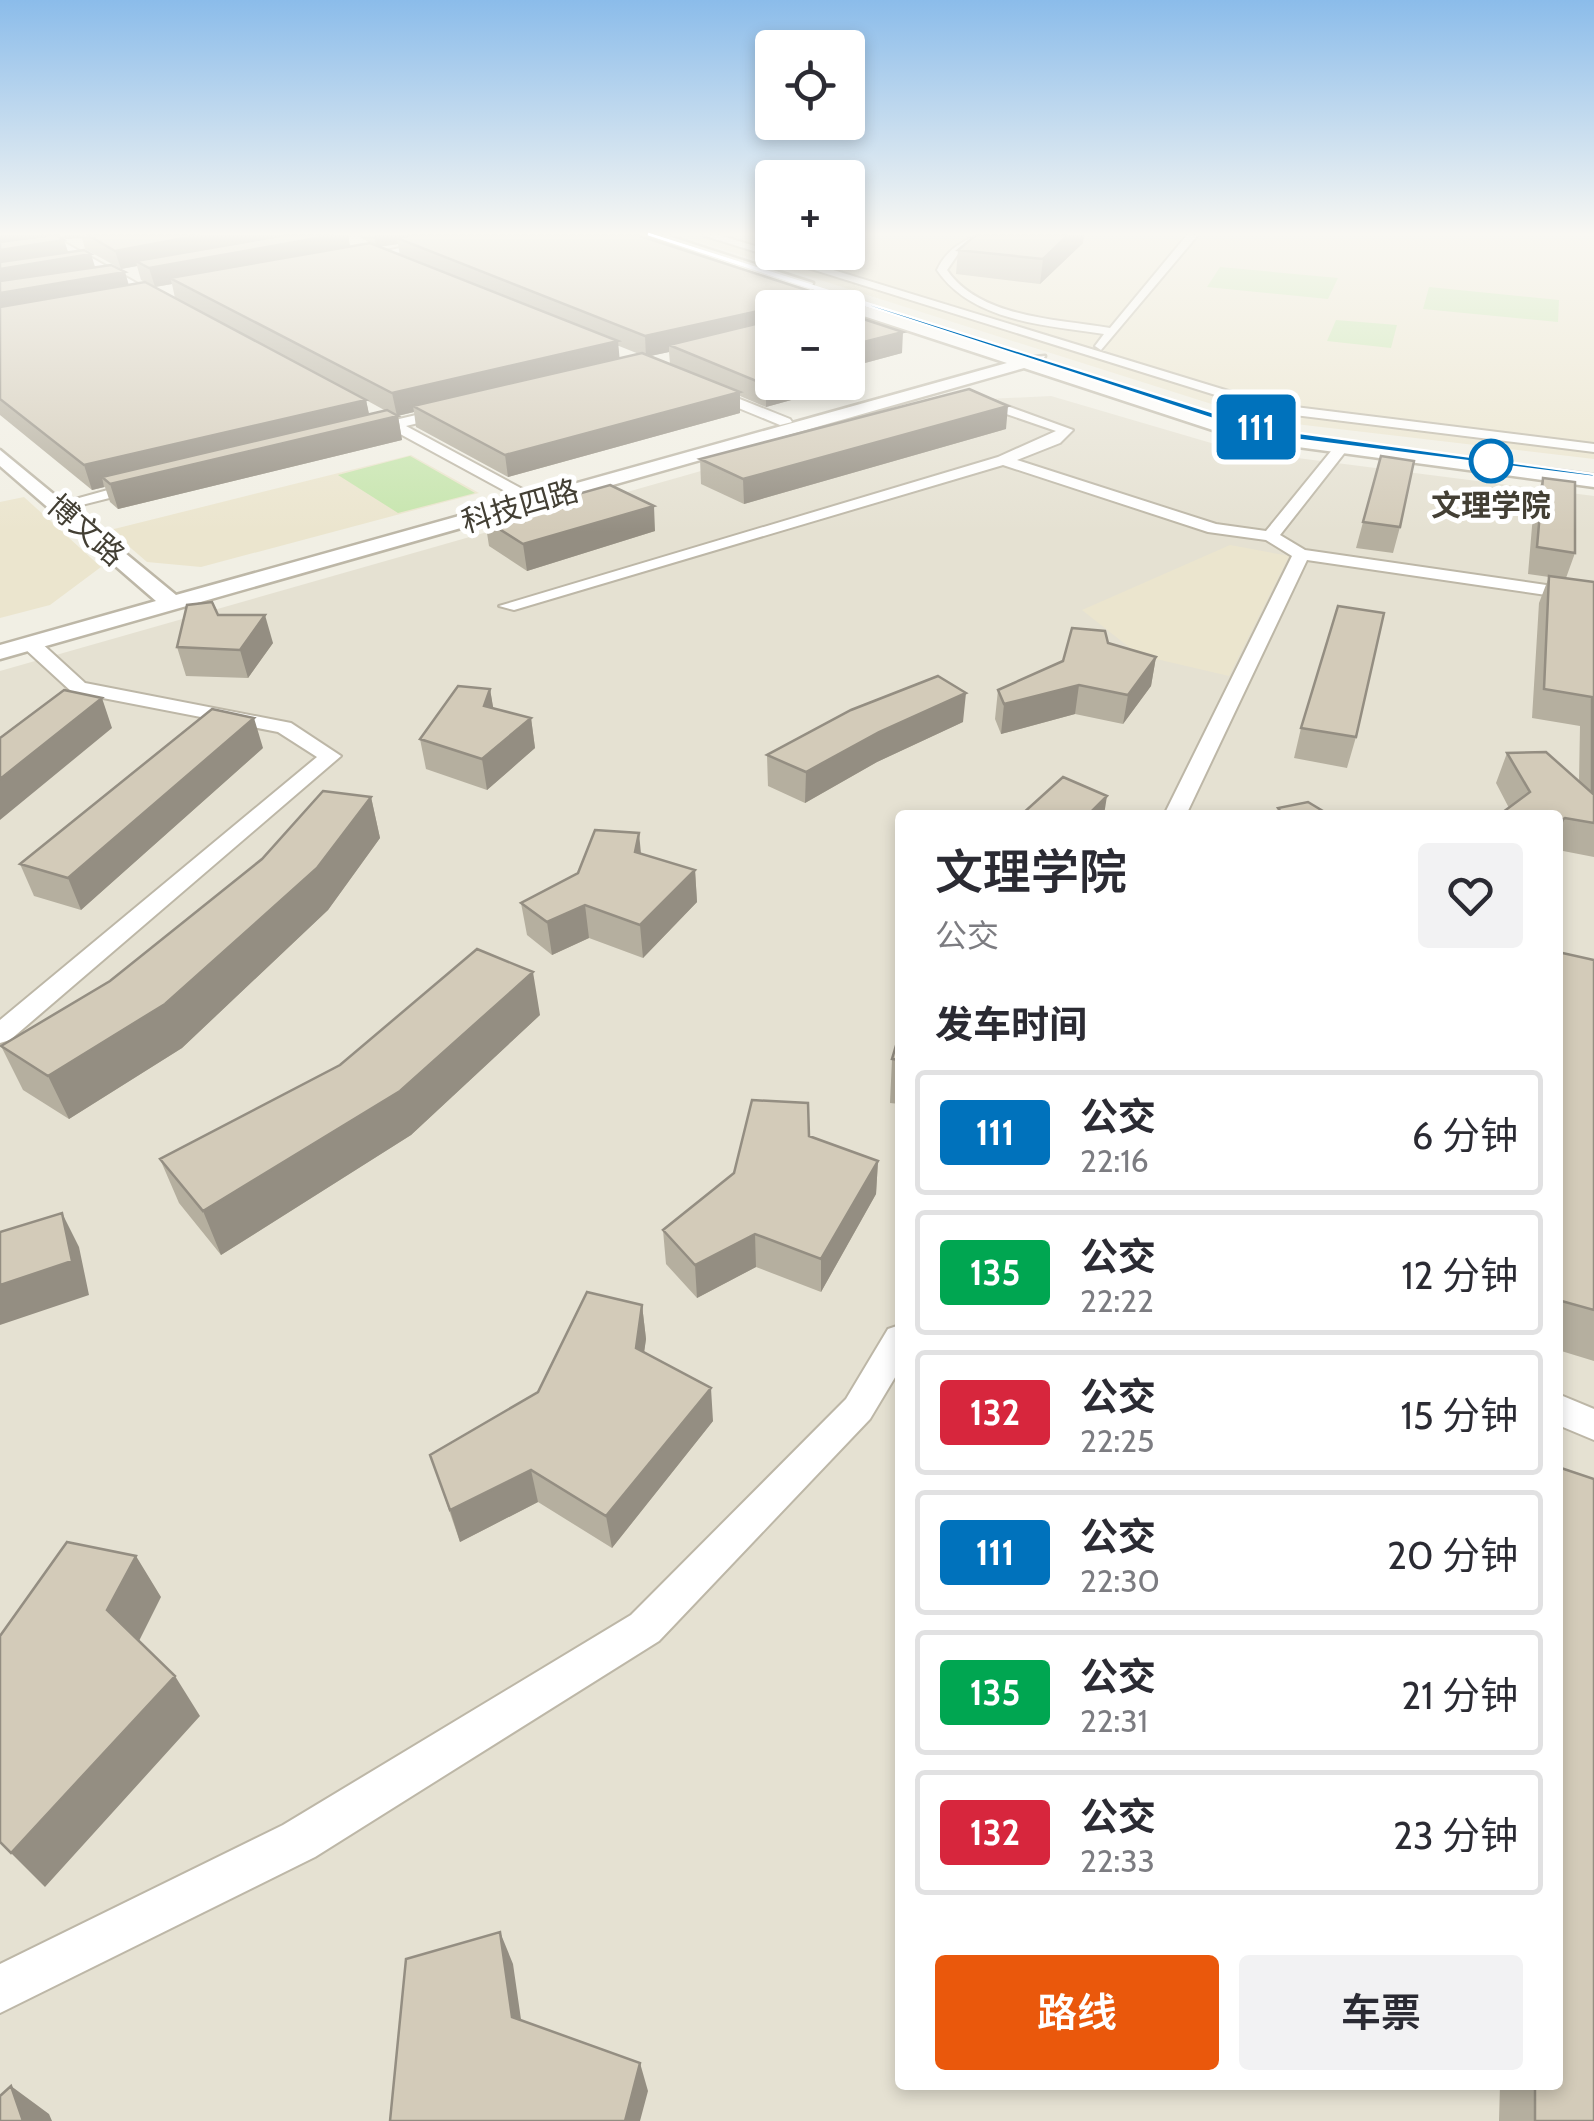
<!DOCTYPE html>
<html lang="zh">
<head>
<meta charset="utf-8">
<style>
	:root { --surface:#fff; --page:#f2f2f3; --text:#2b2b33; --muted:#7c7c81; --line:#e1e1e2; --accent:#ea580c }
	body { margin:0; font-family:Cabin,"Noto Sans SC",sans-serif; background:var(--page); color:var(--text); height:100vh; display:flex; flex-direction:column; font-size:38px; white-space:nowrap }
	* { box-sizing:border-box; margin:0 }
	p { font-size:32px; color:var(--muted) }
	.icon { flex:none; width:55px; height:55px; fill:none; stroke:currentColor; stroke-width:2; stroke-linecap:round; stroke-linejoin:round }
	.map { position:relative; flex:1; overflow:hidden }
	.panel { position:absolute; left:895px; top:810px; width:668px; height:1280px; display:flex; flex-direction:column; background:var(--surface); border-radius:10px; box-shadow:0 5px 15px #0003 }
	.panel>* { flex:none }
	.badge { padding:0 20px; border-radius:8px; font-size:35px; line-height:65px }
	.controls { position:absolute; left:755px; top:30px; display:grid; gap:20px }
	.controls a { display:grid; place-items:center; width:110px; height:110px; border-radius:10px; background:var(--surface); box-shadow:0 5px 15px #0003; font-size:50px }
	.map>.badge { position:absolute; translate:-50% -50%; box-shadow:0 0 0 5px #fff }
	h2 { padding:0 40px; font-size:38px; line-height:90px }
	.round { display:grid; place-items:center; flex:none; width:105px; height:105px; border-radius:10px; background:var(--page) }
	.head { display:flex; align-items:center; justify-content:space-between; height:170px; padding:0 40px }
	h1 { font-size:48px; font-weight:600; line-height:75px }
	.button { display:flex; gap:20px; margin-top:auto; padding:20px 40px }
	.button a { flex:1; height:115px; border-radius:10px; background:var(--accent); color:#fff; font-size:40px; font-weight:600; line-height:115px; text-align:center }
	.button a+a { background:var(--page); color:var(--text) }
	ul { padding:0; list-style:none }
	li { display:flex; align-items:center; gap:30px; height:125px; margin:0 20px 15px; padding:0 20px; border:5px solid var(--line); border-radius:10px }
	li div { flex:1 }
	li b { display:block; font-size:38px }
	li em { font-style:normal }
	li .badge { min-width:110px; font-weight:700; text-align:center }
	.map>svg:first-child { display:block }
	.residential { fill:#e5e1d2; fill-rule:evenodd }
	.education { fill:#ebe5ce }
	.green { fill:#c6e5ad }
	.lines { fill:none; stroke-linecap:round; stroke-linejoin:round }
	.minor-casing { stroke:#bdb7a7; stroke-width:4 }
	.tertiary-casing { stroke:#bdb7a7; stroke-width:5 }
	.minor { fill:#fff; fill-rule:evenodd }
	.tertiary { fill:#fff; fill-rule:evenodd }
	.wall { fill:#b5af9f; fill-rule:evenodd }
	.shaded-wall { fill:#948e82 }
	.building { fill:#d3cbb9; stroke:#948e82; stroke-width:2.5 }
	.line { fill:#0072bc; stroke:#fff; stroke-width:2.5 }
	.stop-dot { fill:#fff; stroke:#0072bc; stroke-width:5 }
	.labels { text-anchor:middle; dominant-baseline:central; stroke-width:10; stroke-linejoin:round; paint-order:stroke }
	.far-stop-label { font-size:30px; font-weight:bold; fill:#433f34; stroke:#fff }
	.far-street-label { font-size:30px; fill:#433f34; stroke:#fff }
</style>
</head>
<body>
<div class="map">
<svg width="1594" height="2121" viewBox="0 0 1594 2121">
	<rect width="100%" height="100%" fill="#f1efe4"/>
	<!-- residential -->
	<path class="residential" d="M1051,396L1235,450L1594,496V2121H0V671L946,401ZM900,815H1558V2085H900Z"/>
	<!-- education -->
	<path class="education" d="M678,235H772V252H848V235H1594V459L1262,420Z
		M411,455L479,493L201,567L147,562L110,530Z
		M24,497L101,567L50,605L0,618V502Z
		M1230,545L1289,556L1229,676L1139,655L1082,610Z"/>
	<!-- green -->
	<path class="green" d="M1220,267L1338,278L1328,299L1207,287Z
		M1429,287L1559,300L1558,322L1423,309Z
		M1336,320L1397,325L1391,348L1327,341Z
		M410,456L475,493L398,513L338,475Z"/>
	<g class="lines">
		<defs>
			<path id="minor" d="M38,235H51L170,302L160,304Z
				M464,235H488L356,261L351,258Z
				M702,235H719L1271,404L1594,444V452L1270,412Z
				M977,235H992L958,254L947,270C980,318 1057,319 1110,328L1187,235H1198L1101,350L1095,346L1104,334C1047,325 972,322 937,270C945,252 959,243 977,235Z
				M707,386L790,419L792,422L780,425L702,393Z
				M991,400L1073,430L1060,443L1017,460L1216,524L1266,531L1336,445H1346V451L1280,535L1305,550L1594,592V602L1307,560L1186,815H1164L1292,556L1266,540L1208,532L1003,465L514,610L499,606L998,457L1056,431L986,407Z
				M450,407L455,414L406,426L528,492V498H518L391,429L365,435L358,431L381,423L382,418L395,420Z
				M144,480L149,482V488L58,511L50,506Z
				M24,640H38L85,683L291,723L341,756L10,1040L0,1043V1020L317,757L278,732L72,692L24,648Z
				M900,1325V1369L870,1419L659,1641L315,1857L0,2013V1964L283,1825L631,1615L846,1399L888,1329Z
				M1558,1394L1594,1409V1440L1558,1425Z"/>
			<path id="tertiary" d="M645,235H665L813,283L811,289L1025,358L1045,356L1041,363L1226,423L1283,435L1594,475V487L1283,445L1216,431L1024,368L0,659V645L156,601L0,466V450L176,595L1007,363L781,289L783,282Z"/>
		</defs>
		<!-- minor casing -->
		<use href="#minor" class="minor-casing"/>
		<!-- tertiary casing -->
		<use href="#tertiary" class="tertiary-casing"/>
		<!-- minor -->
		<use href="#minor" class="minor"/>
		<!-- tertiary -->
		<use href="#tertiary" class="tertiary"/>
	</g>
	<!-- wall -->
	<path class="wall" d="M0,235L41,237L51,235H348L350,247L370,243L356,235H637L848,314L902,353L850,367L849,384L766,407L740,396V413L508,477L416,427L414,412L398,416L402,440L118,509L110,502L105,487L92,490L0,415ZM62,238H82L85,249L121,269L137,266L141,280L155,287L172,284L175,298L129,285L125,272L95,267L68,252L64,240ZM398,244L400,255L379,247ZM618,346H619L639,354L619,358ZM669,352L670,364L650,356ZM366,400L386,411L369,415Z
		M1083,243L1040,284L956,274L958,250Z
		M1006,429L744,504L701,484L700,459Z
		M1381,456L1400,527L1393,553L1356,548Z
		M1543,478L1575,553L1566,578L1594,582V857L1558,850V815L1509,808L1496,783L1507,753L1579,782L1580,726L1532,718L1539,603L1549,577L1528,574L1534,503Z
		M485,520L655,531L527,571L489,546Z
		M218,615L273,643L248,678L186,676L177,647Z
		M1108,643L1156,657L1151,686L1123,724L1075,714L1001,734L995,719L998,690Z
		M490,689L493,708L531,718L535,748L487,790L426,769L420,739Z
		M963,722L877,762L805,803L768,786L767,755Z
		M1301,728L1356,737L1347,768L1294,758Z
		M263,748L81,910L34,896L20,864Z
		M371,797L380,838L328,910L182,1048L69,1119L23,1090L1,1046L110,981Z
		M641,854L695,870L697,902L643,958L589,938L552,955L527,935L521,903L578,873Z
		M1558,952L1594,960V1361L1558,1350Z
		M540,1015L411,1135L221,1255L179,1203L160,1159L340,1065Z
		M900,1032V1104L890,1103L892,1059Z
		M809,1136L878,1161L876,1194L821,1292L756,1267L697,1298L666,1264L663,1230Z
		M642,1305L646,1339L644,1352L713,1421L612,1548L538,1502L460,1542L430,1455L538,1392Z
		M1500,2085H1558L1594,2121H1499Z"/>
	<!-- shaded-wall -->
	<path class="shaded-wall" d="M0,235H41L43,243L0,249Z
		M64,235H81L82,238L65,239Z
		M200,235H301L136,261L137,266L121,269L115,251Z
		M334,235H348L351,252L170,278L172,284L155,287L149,268Z
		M374,235H459L397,238L398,244L376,247Z
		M1068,235H1084L1083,243L1040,284L1043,259Z
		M64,240L70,258L91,254L97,273L0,289V250Z
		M125,272L130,291L0,314V293Z
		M828,297V308L810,301Z
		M772,308V328L669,345V352L646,357L645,336Z
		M903,332L902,353L850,367L849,384L766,407V385L774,382H848V346Z
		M618,341L620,363L413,406L414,412L397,416L392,393Z
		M740,392V413L508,477L505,455Z
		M366,400L371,423L398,416L402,440L118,509L110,484L102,477L104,487L92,490L84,465Z
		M1008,406L1006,429L744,504L743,479Z
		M654,506L655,531L527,571L523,544Z
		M265,615L273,643L248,678L240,650Z
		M1156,657L1151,686L1123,724L1128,695Z
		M1079,685L1075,714L1001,734L1004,704Z
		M490,689L495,718L484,706Z
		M966,693L963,722L877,762L805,803L806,772L879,732Z
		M102,698L112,728L0,820V779Z
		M254,718L263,748L81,910L68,878Z
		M531,718L535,748L487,790L482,759Z
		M1107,796L1104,815H1088Z
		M371,797L380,838L328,910L182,1048L69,1119L48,1076Z
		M1565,818L1558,834V822Z
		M639,833L642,864L635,852Z
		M695,870L697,902L643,958L640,925Z
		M585,905L589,938L552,955L547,922Z
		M533,972L540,1015L411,1135L221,1255L203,1211Z
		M878,1161L876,1194L821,1292V1259Z
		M62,1213L79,1247L89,1295L0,1325V1285Z
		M755,1234L756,1267L697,1298L695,1265Z
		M642,1305L646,1339L640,1381L636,1348Z
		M711,1388L713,1421L612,1548L606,1516Z
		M531,1470L538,1502L460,1542L450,1510Z
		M136,1556L161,1597L134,1651L107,1610Z
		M175,1676L200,1716L45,1887L11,1853Z
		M500,1932L513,1964L525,2047L512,2017Z
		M640,2063L648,2091L640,2121H625Z
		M11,2086L49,2114L52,2121H23Z"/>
	<!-- building -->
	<path class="building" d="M52,235H57L64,240L0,250V242Z
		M88,235H200L115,251Z
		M286,235H334L149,268L136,261Z
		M411,235H637L828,297L810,301L829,308H772L645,336L397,238Z
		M976,235H1068L1043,259L958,250Z
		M370,243L618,341L392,393L170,278Z
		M84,250L91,254L0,269V262Z
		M111,265L125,272L0,293V281Z
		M145,282L366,400L84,465L0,399V307Z
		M848,314L903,332L848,346Z
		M772,320V382H774L766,385L669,345Z
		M642,353L740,392L505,455L413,406Z
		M969,389L1008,406L743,479L700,459Z
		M387,410L398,416L110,484L102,477Z
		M1381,456L1414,461L1400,527L1363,522Z
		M1543,478L1575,482V553L1537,547Z
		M610,485L654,506L523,544L485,520Z
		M1549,576L1594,582V823L1565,818L1558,822V815H1499L1530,792L1507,753L1546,752L1592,793V697L1544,689Z
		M212,602L218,615H265L240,650L177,647L187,605Z
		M1338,606L1384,613L1356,737L1301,728Z
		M1072,628L1105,631L1108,643L1156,657L1128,695L1079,685L1004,704L998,690L1063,661Z
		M938,676L966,693L879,732L806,772L767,755L851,710Z
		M458,686L490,689L484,706L531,718L482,759L420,739Z
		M64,690L102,698L0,779V738Z
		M212,709L254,718L68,878L20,864Z
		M1063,777L1107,796L1088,815H1021Z
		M323,791L371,797L317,868L165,1004L48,1076L1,1046L110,981L262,859Z
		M1308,802L1328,814L1335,815H1283L1278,808Z
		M595,830L639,833L635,852L695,870L640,925L585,905L547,922L521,903L578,873Z
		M477,949L533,972L400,1091L203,1211L160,1159L340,1065Z
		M1558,952L1594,960V1310L1558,1300Z
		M900,1032V1060L892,1059Z
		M752,1100L808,1103L809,1136L878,1161L821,1259L755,1234L695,1265L663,1230L734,1173Z
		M62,1213L72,1261L0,1285V1232Z
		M587,1292L642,1305L636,1348L711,1388L606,1516L531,1470L450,1510L430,1455L538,1392Z
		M1558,1467L1594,1479V2121H1535V2085H1558Z
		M67,1542L136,1556L107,1610L175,1676L11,1853L0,1842V1636Z
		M500,1932L512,2017L640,2063L625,2121H390L406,1959Z
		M11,2086L23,2121H0V2096Z"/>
	<!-- sky -->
	<linearGradient id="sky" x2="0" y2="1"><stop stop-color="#8bbcea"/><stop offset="0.44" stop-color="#f9f8f3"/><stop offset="1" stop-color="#f9f8f3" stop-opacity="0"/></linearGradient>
	<rect width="1594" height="532" fill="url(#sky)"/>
	<!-- line -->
	<path class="line" d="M648,234L1237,420L1300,433L1594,474V477L1300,440L1231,425Z"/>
	<!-- markers -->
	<circle class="stop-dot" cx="1491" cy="461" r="20"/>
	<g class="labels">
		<!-- far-stop labels -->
		<g class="far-stop-label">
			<text x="1491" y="505">文理学院</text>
		</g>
		<!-- far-street labels -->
		<g class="far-street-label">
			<text transform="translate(520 506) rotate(-16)">科技四路</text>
			<text transform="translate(86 530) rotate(41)">博文路</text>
		</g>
	</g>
</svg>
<div class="controls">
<a><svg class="icon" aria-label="locate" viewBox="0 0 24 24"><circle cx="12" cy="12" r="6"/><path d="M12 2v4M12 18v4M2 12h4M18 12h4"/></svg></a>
<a>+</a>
<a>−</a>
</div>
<b class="badge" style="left:1256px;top:427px;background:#0072bc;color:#fff">111</b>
<section class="panel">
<div class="head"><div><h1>文理学院</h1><p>公交</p></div><a class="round"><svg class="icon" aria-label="heart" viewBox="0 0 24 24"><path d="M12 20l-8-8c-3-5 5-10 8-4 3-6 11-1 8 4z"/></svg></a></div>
<h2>发车时间</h2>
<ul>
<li><span class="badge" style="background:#0072bc;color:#fff">111</span><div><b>公交</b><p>22:16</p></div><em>6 分钟</em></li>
<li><span class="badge" style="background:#00a651;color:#fff">135</span><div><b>公交</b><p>22:22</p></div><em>12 分钟</em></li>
<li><span class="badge" style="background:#d7263d;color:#fff">132</span><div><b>公交</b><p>22:25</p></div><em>15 分钟</em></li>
<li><span class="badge" style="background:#0072bc;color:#fff">111</span><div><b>公交</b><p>22:30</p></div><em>20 分钟</em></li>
<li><span class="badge" style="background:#00a651;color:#fff">135</span><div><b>公交</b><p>22:31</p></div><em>21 分钟</em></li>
<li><span class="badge" style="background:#d7263d;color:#fff">132</span><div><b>公交</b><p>22:33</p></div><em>23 分钟</em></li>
</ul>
<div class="button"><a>路线</a><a>车票</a></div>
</section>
</div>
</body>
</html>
